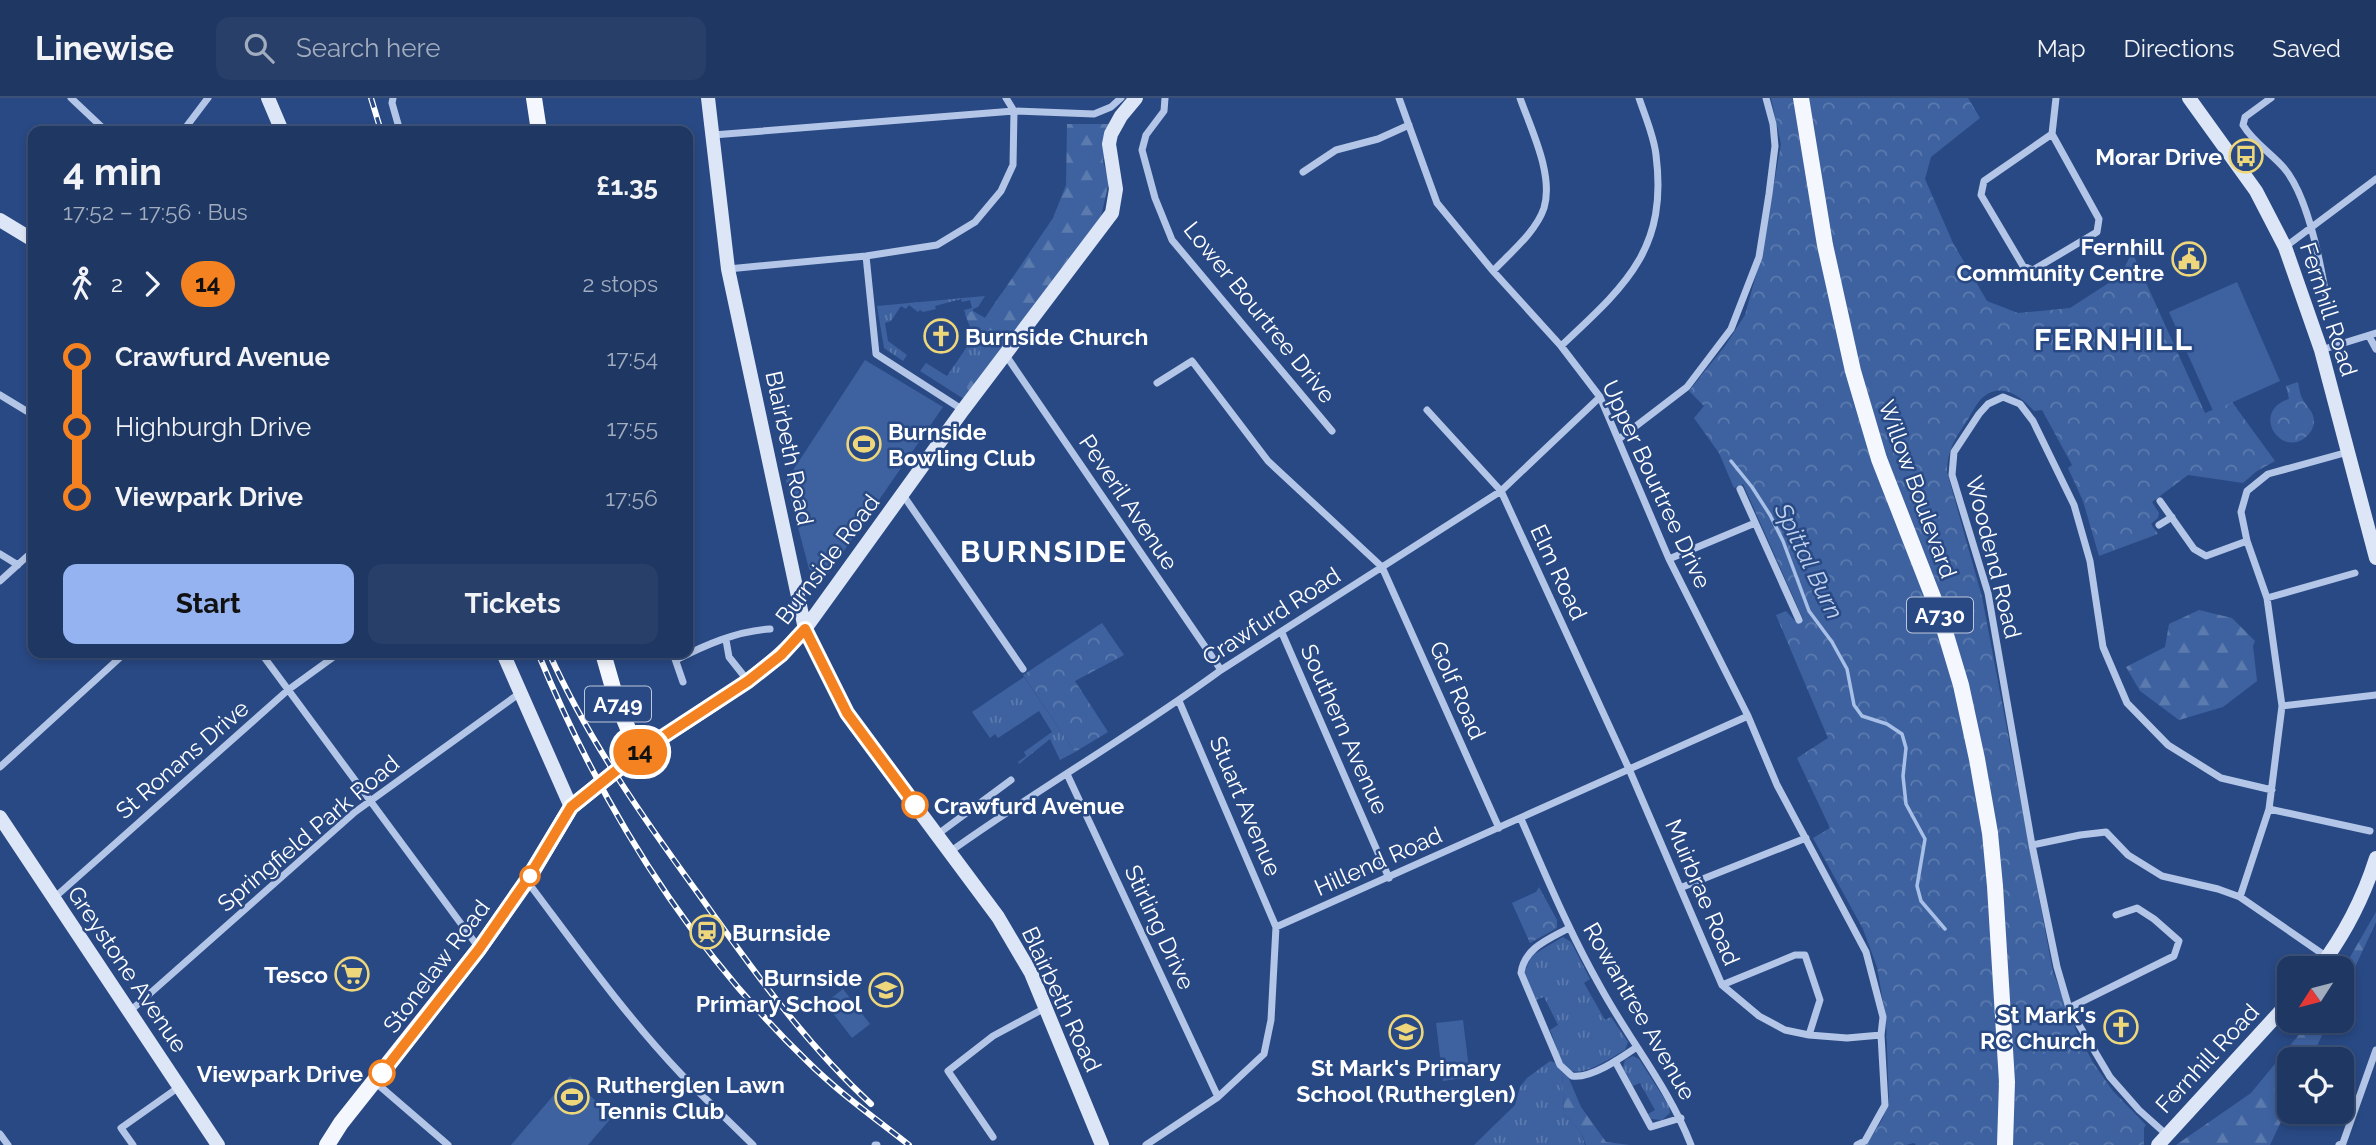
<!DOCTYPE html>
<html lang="en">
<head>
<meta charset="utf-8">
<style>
	:root { --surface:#1f3763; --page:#273f69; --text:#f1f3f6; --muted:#a1acbe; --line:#3c5178; --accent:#95b2f1 }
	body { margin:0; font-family:Raleway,sans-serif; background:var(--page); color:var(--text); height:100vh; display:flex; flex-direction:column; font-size:26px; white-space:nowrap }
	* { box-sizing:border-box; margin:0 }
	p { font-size:23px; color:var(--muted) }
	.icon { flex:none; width:38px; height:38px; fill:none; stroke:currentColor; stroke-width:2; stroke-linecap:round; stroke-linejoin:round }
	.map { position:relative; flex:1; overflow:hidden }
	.details { position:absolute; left:28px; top:28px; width:665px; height:532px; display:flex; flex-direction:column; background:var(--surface); border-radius:14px; box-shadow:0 4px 10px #0003,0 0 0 2px var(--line) }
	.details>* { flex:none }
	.badge { padding:0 14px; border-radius:23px; font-size:24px; line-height:46px }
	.needle { width:46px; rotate:234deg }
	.buttons { position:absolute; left:2277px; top:858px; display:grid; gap:14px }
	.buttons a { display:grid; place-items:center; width:77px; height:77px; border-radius:14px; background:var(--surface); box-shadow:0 4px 10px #0003,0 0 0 2px var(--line); font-size:35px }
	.map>.badge { position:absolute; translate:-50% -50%; box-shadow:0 0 0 4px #fff }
	.legs { display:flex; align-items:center; gap:10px; height:77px; padding:0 35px; font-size:23px }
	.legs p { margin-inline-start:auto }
	.summary { display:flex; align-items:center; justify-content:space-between; height:119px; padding:0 35px }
	h1 { font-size:38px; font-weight:700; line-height:52px }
	.primary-button { display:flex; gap:14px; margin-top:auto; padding:14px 35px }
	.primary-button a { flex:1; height:80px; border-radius:14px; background:var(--accent); color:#111; font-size:28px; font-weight:700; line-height:80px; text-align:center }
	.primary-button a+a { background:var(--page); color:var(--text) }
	ul { padding:0 35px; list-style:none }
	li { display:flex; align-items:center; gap:24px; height:70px; font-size:26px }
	li i { display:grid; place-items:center; width:10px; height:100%; margin:0 9px; background:currentColor }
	li i::after { content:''; width:18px; height:18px; margin:-9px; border:5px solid; border-radius:50%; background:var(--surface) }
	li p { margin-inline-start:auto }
	li:first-child i { background:linear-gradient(#0000 50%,currentColor 0) }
	li:last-child i { background:linear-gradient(currentColor 50%,#0000 0) }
	header { display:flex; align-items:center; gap:42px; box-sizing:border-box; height:98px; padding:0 35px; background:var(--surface); border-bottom:2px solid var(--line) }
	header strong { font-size:33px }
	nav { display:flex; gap:38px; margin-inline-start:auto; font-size:24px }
	.search { width:490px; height:63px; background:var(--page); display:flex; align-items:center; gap:18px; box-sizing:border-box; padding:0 24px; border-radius:14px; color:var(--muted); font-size:26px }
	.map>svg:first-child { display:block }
	.grass { fill:url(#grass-tufts) }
	.forest { fill:url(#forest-firs) }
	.park { fill:url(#park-crowns) }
	.pitch { fill:#3e62a0 }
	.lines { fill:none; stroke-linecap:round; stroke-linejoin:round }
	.stream { stroke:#a8c0e7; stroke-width:3.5 }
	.street { stroke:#b4c6e7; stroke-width:7 }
	.secondary { stroke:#dde6f7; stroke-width:14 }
	.primary { stroke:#f5f7fe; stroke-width:16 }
	.rail-casing { stroke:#fff; stroke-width:6 }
	.rail { stroke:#294984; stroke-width:3.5; stroke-dasharray:10; stroke-linecap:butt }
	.line-1-casing { stroke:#fff; stroke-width:16 }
	.line-1 { stroke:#f58220; stroke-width:10 }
	.stop-1-dot { fill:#fff; stroke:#f58220; stroke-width:3.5 }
	.labels { text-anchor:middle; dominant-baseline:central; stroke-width:5; stroke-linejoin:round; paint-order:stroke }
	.shield { fill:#294984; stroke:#bfc8da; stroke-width:2 }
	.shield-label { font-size:21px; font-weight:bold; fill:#fff }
	.poi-label { font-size:23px; font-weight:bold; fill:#fff; stroke:#294984; text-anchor:end }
	.street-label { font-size:23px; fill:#fff; stroke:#294984 }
	.stop-label { font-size:23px; font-weight:bold; fill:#fff; stroke:#294984; text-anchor:start }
	.water-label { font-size:24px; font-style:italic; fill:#bfd1ee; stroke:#294984 }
	.district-label { font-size:30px; font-weight:bold; letter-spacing:2px; fill:#fff; stroke:#294984 }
</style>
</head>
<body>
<header>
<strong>Linewise</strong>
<div class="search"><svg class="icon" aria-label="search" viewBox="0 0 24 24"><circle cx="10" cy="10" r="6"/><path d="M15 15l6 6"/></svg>Search here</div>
<nav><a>Map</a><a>Directions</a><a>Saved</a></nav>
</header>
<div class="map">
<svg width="2376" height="1047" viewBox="0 0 2376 1047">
	<defs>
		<pattern id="grass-tufts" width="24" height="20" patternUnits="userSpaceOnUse" patternTransform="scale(1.75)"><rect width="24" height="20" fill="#3e62a0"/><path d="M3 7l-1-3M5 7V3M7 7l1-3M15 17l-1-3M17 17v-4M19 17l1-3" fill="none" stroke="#5b7aae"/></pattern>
		<pattern id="forest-firs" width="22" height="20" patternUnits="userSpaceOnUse" patternTransform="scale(1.75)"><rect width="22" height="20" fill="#3e62a0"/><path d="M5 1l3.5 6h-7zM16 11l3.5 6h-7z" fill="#5b7aae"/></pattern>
		<pattern id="park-crowns" width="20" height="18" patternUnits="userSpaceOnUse" patternTransform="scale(1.75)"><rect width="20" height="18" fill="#3e62a0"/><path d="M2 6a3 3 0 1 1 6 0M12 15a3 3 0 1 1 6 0" fill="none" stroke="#5b7aae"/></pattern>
	</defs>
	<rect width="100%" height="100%" fill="#294984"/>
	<!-- grass -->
	<path class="grass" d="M1044,192L964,301L920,273L926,265L947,278L971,243L968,240L972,234L964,212L972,210L970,202L962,204L961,201L935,208L936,211L923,214L920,212L918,214L909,207L906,211L901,208L891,223L885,225L888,243L907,257L903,263L884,250L877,208L985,198L978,209L973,211V214L985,220L1001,196Z
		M1024,579L1075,654L1060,662L1050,641L1019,666L1018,664L1026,658L1024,654L1052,634L1039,613L998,640L995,636L990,640L972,614Z
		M1563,839L1571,844L1590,881L1584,885L1605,922L1611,919L1628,944L1625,952C1611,959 1577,985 1565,968C1558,958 1555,943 1550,932L1558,927L1544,899L1536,902L1524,876L1531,858Z
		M1633,958L1639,961L1669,1008L1670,1015L1662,1022L1651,1021L1648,1016L1655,1012L1640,985L1633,988L1623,970L1625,962Z
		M1550,963L1556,965L1562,974L1564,1016L1581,1034L1585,1047H1474L1515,1007L1520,989L1527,980Z"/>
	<!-- forest -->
	<path class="forest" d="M1067,26H1108L1103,63L1109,84L1101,118L970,295L964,285L984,258L968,240L972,234L965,216L973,213L985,220L1053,120L1066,87Z
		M2199,512L2232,520L2255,543L2253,548L2257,583L2223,609L2179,622L2140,593L2126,569L2165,549L2169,526Z
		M2376,814V824L2342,897V873Z
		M2311,922H2329L2311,961H2289V1007L2270,1047H2176L2251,995Z
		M1562,974L1567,976L1581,1009L1606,1044L1630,1047H1586L1581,1034L1564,1016Z"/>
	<!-- park -->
	<path class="park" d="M1771,0H1968L1980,20L1931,59L1925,81L1953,145L1987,203L2018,215L2070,210L2121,177L2132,154L2205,315L2232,304L2275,363L2257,373L2243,385L2188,377L2152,404L2159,415L2158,420L2151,426L2158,436L2099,458L2083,403L2068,370L2072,367L2042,312L2034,313C2021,298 2001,283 1982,300C1976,306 1971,316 1967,323C1955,340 1947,353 1947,374L1982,499L2053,874L2077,935L2094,966L2113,993L2146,1027L2144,1030V1047H1916L1914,1045L1906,1047H1866L1882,1022L1889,1005L1886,921L1877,869L1863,831L1813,740L1830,730L1797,660L1828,640L1776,517L1786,513L1795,523L1803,521L1743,386L1734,390L1719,355L1694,320L1704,308L1689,293L1725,248L1745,217L1762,155L1781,46Z
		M2298,284C2299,289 2300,296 2302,300C2306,309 2314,312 2314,324C2314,329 2311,334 2307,338C2282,362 2249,314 2289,301L2286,288Z
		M1102,525L1124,557L1075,583L1108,634L1075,654L1023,577Z
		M1539,789L1557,822V830L1530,845L1512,805L1536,794Z"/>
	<!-- pitch -->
	<path class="pitch" d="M2237,184L2280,283L2213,313L2169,214Z
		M865,262L943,309L828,476L816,477L809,471L786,383Z
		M843,891L870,926L852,940L825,905Z
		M1463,922L1470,979L1443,983L1436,925Z
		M570,978L612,1019L588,1047H511Z"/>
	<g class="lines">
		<!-- stream -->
		<path class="stream" d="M1731,363L1752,389L1770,417L1783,443L1809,513L1832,544L1847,571L1854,607L1862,618L1887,626L1902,636L1906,650L1903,678L1906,706L1925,741L1917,788L1921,803L1945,831"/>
		<!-- street -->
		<path class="street" d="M71,0L106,33
			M393,0L392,5L400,33
			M1165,0L1164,13L1146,37L1142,52L1155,100L1172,142L1332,333
			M1399,0L1437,105L1493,173L1561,248L1600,299L1669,461L1748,618L1777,687L1866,854L1883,919L1881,937L1885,1007L1865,1043L1857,1047
			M2271,0L2245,19L2243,27C2253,44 2271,55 2284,70C2308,98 2320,162 2326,198
			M183,33L208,0
			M2052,36L1984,83L1981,97L2023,168L2033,172L2097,134L2099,121L2052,36L2056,0
			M713,37L1014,13L1094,16L1111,9L1121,0
			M1303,74L1336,52L1378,41L1409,27
			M2285,149L2376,81
			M866,158L876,256L963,312
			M728,171L866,158L937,147L975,124L1001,93L1013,67L1014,13L1006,0
			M1493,173C1510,155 1536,134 1544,110C1554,77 1531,31 1520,0
			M2369,238L2376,251
			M1561,248C1625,188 1668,152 1656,57C1654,38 1645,18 1639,0
			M2321,252L2376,235
			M1005,256L1221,572
			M1157,285L1192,263L1268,363L1382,469L1499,730
			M0,297L33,317
			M1427,312L1501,393L1629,671L1722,887L1759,918L1785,932L1809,937L1847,940L1881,937
			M1619,341L1687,289L1731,231L1759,159L1769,96L1775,48L1773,26L1766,0
			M1740,391L1799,522
			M903,397L1023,571
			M2160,403L2194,451L2206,458L2247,443
			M2159,427L2172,419
			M0,456L18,467
			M1669,461L1755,425
			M0,483L33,453
			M2267,500L2355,475
			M1282,535L1389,780
			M726,542L729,559L748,583
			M261,555L479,850
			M673,555L683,584
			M676,562C705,547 737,533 770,531
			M2282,608L2376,597
			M0,669L125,555
			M1067,676L1218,999
			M2269,711L2370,733
			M1521,721C1546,778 1570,836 1601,890C1630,943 1669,990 1691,1047
			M938,736L1011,682
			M2032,747L2080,737L2106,734L2128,757L2162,778L2218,791L2240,799L2327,859
			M951,753C1039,690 1134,636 1221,572L1501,393L1600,299
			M527,783C576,848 624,916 681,976C704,1000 729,1023 753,1047
			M1680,790L1806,740
			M2240,799L2269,711L2282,608L2267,500L2247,443L2241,414L2247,393L2268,376L2348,354
			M54,800L288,592L339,555
			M1276,829L1748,618
			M1569,830C1549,841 1524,850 1521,875L1560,967L1572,978C1591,981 1621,960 1637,949
			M1722,887L1795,857H1805L1820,902L1809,937
			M2069,910L2174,858L2179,843L2154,821L2137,810L2116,817
			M129,914L355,714L520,595
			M1615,963L1651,1029L1681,1020
			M375,984L448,1047
			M0,1036L8,1047
			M2167,1037L2139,1012L2110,979L2069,910L2057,869L2032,747L1988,495L1952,377L1954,354L1979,316L1988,306L2003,299L2020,306L2033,323L2074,407L2090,463L2103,549L2127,605L2168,647L2221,680L2272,692
			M993,1039L948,973L993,938L1045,910
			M133,1047L121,1030L179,989
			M875,1047H877
			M1146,1047L1218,999L1264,956L1271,922L1276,829L1179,603
			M2339,1047L2343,1045L2376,952"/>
		<!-- secondary -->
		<path class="secondary" d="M268,0L282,33
			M708,0L728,171L805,531L847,616L998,819L1031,875L1102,1047
			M2189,0L2256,93L2285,149L2321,252L2376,460
			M0,122L33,142
			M503,555L571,709
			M638,655C697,617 757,583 805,531L963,312L1112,115L1116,91L1109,46L1111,36L1121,18L1136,0
			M0,719L218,1047
			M2319,870C2345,836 2363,801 2376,760
			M2158,1047L2289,904"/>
		<!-- primary -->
		<path class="primary" d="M534,0L539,33
			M1801,0L1825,147L1853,273L1879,361L1940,517L1961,587L1977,661L1990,735L1995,788L2007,984L2005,1047
			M327,1047L341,1025L479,851L527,783L571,709L638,655L617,604L603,555"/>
		<defs>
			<path id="rail" d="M371,0L381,33
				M538,555C601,708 688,848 807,963C838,994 875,1020 909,1047
				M549,555C588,642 644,721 700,798C752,871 805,945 871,1006"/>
		</defs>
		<!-- rail casing -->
		<use href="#rail" class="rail-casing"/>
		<!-- rail -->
		<use href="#rail" class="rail"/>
	</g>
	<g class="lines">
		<defs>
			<path id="line-1" d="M382,975L479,851L527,782L571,709L638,655L748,583L781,557L805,531L847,615L915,707"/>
		</defs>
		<!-- line-1 casing -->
		<use href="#line-1" class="line-1-casing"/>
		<!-- line-1 -->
		<use href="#line-1" class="line-1"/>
	</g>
	<!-- icons -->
	<defs>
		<symbol id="bus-ring" viewBox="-11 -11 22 22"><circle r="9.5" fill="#294984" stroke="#eed67b" stroke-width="1.5"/><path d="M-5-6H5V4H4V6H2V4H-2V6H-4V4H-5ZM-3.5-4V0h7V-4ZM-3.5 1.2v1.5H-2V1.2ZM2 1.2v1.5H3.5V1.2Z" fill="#eed67b"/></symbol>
		<symbol id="civic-ring" viewBox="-11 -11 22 22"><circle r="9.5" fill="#294984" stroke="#eed67b" stroke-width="1.5"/><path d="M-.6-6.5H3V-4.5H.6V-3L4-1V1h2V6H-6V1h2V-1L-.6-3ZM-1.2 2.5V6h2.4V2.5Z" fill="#eed67b"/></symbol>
		<symbol id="church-ring" viewBox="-11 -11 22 22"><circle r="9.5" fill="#294984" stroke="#eed67b" stroke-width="1.5"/><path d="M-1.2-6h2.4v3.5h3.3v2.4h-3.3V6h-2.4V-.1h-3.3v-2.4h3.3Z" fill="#eed67b"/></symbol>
		<symbol id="stadium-ring" viewBox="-11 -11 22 22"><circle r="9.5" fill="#294984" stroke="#eed67b" stroke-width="1.5"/><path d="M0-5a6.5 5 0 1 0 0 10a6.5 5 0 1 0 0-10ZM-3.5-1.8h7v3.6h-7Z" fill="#eed67b"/></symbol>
		<symbol id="station-ring" viewBox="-11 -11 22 22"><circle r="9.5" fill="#294984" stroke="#eed67b" stroke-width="1.5"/><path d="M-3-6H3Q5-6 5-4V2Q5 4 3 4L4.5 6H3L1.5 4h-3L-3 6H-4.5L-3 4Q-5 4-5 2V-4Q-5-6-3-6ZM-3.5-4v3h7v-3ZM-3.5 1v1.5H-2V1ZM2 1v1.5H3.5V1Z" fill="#eed67b"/></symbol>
		<symbol id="supermarket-ring" viewBox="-11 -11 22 22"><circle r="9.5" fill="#294984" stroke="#eed67b" stroke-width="1.5"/><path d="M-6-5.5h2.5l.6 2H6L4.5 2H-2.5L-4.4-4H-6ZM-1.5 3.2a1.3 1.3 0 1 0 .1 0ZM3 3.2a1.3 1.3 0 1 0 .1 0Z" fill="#eed67b"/></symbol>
		<symbol id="school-ring" viewBox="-11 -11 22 22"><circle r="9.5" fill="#294984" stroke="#eed67b" stroke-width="1.5"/><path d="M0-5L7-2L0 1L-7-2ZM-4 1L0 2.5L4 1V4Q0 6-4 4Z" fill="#eed67b"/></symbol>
	</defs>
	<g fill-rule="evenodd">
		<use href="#bus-ring" x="2227" y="39" width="38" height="38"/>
		<use href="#civic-ring" x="2170" y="142" width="38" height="38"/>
		<use href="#church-ring" x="922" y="219" width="38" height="38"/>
		<use href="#stadium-ring" x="845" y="327" width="38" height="38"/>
		<use href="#station-ring" x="688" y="815" width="38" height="38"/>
		<use href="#supermarket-ring" x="333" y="857" width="38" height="38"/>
		<use href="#school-ring" x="867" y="873" width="38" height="38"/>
		<use href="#church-ring" x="2102" y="910" width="38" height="38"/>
		<use href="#school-ring" x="1387" y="915" width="38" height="38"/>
		<use href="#stadium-ring" x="553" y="980" width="38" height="38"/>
	</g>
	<!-- markers -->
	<g class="stop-1-dot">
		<circle cx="915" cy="707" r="12"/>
		<circle cx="530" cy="778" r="9"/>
		<circle cx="382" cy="975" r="12"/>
	</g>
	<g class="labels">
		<!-- shield labels -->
		<g class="shield">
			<rect x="1907" y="499.5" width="66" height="35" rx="5"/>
			<rect x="585" y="588.5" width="66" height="35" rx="5"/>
		</g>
		<g class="shield-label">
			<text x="1940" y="517">A730</text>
			<text x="618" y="606">A749</text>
		</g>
		<!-- poi labels -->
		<g class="poi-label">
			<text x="2222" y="58">Morar Drive</text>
			<text x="2164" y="148">Fernhill<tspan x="2164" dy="26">Community Centre</tspan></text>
			<text x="965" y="238" text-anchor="start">Burnside Church</text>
			<text x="888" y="333" text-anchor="start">Burnside<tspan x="888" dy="26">Bowling Club</tspan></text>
			<text x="732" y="834" text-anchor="start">Burnside</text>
			<text x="328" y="876">Tesco</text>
			<text x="862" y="879">Burnside<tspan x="862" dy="26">Primary School</tspan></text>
			<text x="2096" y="916">St Mark's<tspan x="2096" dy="26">RC Church</tspan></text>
			<text x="1406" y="969" text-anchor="middle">St Mark's Primary<tspan x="1406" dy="26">School (Rutherglen)</tspan></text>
			<text x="596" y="986" text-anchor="start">Rutherglen Lawn<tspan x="596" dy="26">Tennis Club</tspan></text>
		</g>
		<!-- street labels -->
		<g class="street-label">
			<text transform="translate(2329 211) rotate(72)">Fernhill Road</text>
			<text transform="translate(1260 214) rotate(51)">Lower Bourtree Drive</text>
			<text transform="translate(790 350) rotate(78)">Blairbeth Road</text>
			<text transform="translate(1657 386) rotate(65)">Upper Bourtree Drive</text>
			<text transform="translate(1918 391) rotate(70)">Willow Boulevard</text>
			<text transform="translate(1129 404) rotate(56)">Peveril Avenue</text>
			<text transform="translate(1994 459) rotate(76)">Woodend Road</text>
			<text transform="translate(827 461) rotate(-53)">Burnside Road</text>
			<text transform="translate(1559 474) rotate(65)">Elm Road</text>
			<text transform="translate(1271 518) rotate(-33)">Crawfurd Road</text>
			<text transform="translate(1458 592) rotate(66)">Golf Road</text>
			<text transform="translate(1345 631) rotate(66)">Southern Avenue</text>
			<text transform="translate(182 661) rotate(-41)">St Ronans Drive</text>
			<text transform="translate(1246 708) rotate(67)">Stuart Avenue</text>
			<text transform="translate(308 735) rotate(-40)">Springfield Park Road</text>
			<text transform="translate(1378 763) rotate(-24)">Hillend Road</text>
			<text transform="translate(1703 794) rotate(67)">Muirbrae Road</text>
			<text transform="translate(1160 829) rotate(65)">Stirling Drive</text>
			<text transform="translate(436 868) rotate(-53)">Stonelaw Road</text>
			<text transform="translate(128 871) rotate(56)">Greystone Avenue</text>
			<text transform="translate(1062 901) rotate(65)">Blairbeth Road</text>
			<text transform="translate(1640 913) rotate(60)">Rowantree Avenue</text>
			<text transform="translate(2207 960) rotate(-47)">Fernhill Road</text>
		</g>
		<!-- stop labels -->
		<g class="stop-label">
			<text x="934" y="707">Crawfurd Avenue</text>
			<text x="363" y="975" text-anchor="end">Viewpark Drive</text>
		</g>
		<!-- water labels -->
		<g class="water-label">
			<text transform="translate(1809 463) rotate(64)">Spittal Burn</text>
		</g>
		<!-- district labels -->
		<g class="district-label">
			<text x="2114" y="241">FERNHILL</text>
			<text x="1044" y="453">BURNSIDE</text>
		</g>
	</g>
</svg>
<div class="buttons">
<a><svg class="needle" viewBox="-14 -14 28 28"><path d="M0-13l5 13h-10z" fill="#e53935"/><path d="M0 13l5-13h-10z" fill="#a1acbe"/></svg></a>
<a><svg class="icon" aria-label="locate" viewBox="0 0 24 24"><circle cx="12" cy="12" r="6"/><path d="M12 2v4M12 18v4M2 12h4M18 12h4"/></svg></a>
</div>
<b class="badge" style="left:640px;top:654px;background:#f58220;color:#111">14</b>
<section class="details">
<div class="summary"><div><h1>4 min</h1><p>17:52 – 17:56 · Bus</p></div><b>£1.35</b></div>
<div class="legs"><svg class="icon" aria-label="walk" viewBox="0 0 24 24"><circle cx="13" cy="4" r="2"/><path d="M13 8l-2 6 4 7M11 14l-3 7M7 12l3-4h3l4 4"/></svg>2<svg class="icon" aria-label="forward" viewBox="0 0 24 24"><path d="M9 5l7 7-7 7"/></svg><b class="badge" style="background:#f58220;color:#111">14</b><p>2 stops</p></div>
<ul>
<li><i style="color:#f58220"></i><b>Crawfurd Avenue</b><p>17:54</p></li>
<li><i style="color:#f58220"></i><span>Highburgh Drive</span><p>17:55</p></li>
<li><i style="color:#f58220"></i><b>Viewpark Drive</b><p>17:56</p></li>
</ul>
<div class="primary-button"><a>Start</a><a>Tickets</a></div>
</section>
</div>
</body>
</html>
